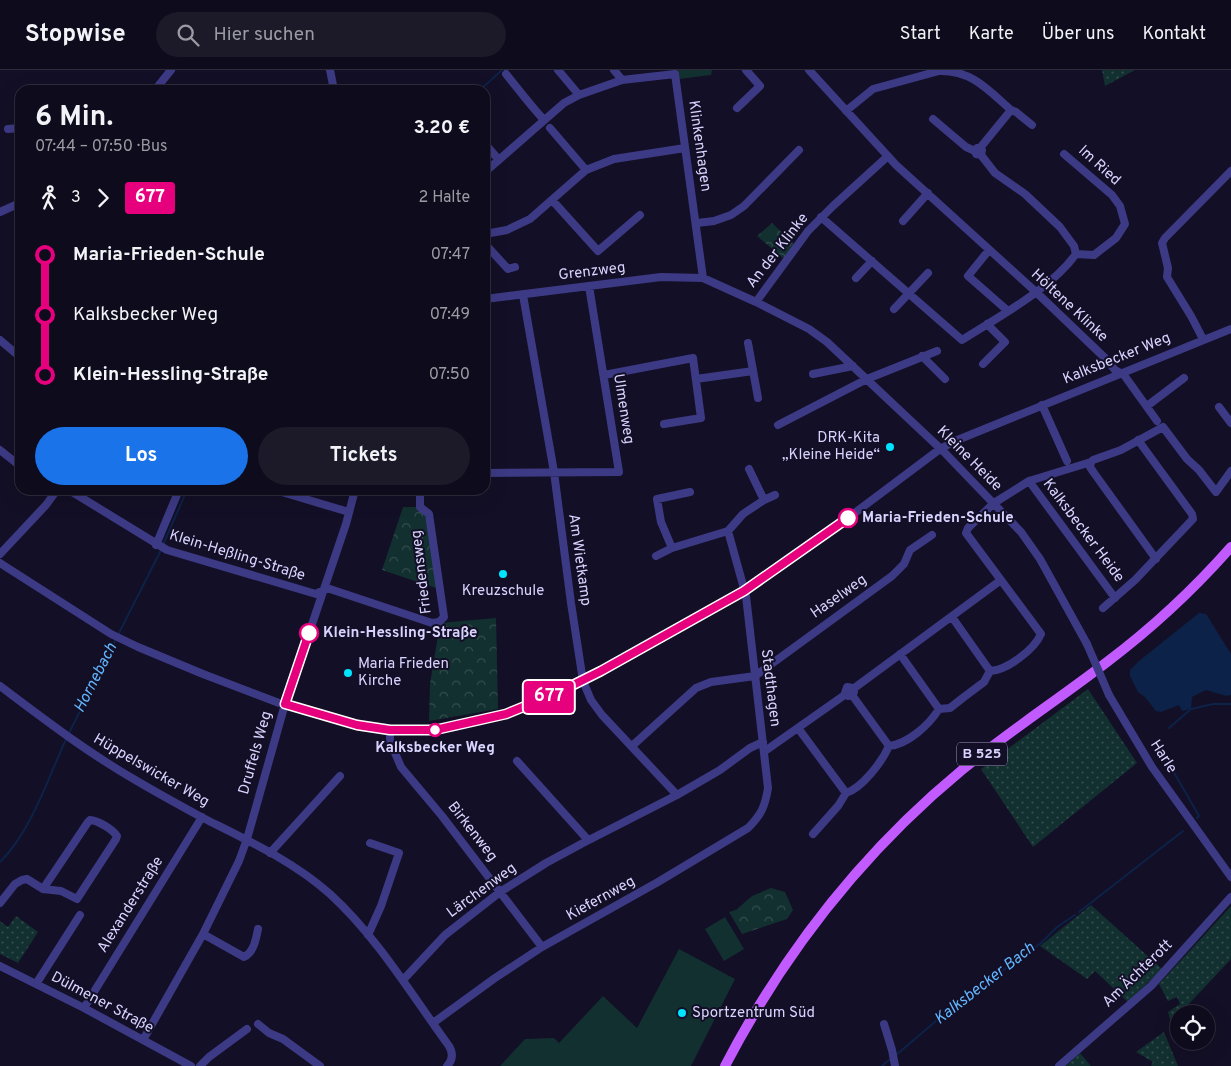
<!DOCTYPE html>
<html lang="de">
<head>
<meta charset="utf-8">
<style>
	:root { --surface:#0e0b1c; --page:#1c1929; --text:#f1f3f6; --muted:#9b9ba3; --line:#2e2b3b; --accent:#1a73e8 }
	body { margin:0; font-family:Overpass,sans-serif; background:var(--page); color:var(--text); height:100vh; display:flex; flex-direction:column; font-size:19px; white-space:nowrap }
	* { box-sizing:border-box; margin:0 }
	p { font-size:16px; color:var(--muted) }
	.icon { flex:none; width:28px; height:28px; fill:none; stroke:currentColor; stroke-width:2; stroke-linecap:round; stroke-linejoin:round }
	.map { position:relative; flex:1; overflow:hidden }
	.drawer { position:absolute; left:15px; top:15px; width:475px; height:410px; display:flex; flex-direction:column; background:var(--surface); border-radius:15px; box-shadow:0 5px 20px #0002,0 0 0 1px var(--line) }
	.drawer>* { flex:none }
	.badge { padding:0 10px; border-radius:4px; font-size:18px; line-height:32px }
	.controls { position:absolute; left:1170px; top:935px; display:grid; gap:10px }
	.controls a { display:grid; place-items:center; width:45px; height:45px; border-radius:50%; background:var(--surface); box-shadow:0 5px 20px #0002,0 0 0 1px var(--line); font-size:25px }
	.map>.badge { position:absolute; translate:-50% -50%; box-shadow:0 0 0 2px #fff }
	.legs { display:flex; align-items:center; gap:8px; height:55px; padding:0 20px; font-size:16px }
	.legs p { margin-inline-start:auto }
	.overview { display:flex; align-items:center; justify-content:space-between; height:85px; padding:0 20px }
	h1 { font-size:28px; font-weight:700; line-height:38px }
	.action { display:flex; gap:10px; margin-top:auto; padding:10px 20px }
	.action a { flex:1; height:58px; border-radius:30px; background:var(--accent); color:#fff; font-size:20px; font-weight:700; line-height:58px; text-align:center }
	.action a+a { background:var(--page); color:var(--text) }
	ul { padding:0 20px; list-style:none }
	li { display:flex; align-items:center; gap:18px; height:60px; font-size:19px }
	li i { display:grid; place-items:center; width:8px; height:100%; margin:0 6px; background:currentColor }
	li i::after { content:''; width:12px; height:12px; margin:-6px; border:4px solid; border-radius:50%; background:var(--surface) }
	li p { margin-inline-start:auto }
	li:first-child i { background:linear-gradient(#0000 50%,currentColor 0) }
	li:last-child i { background:linear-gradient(currentColor 50%,#0000 0) }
	header { display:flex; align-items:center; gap:30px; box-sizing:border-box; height:70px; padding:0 25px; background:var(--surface); border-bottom:1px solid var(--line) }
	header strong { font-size:24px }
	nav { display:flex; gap:28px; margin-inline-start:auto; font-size:18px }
	.search { width:350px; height:45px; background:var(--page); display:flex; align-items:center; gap:12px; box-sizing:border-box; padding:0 18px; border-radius:28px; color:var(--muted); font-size:19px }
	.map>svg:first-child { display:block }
	.grass { fill:url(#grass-dots) }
	.park { fill:url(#park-crowns) }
	.garden { fill:#12302f }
	.water { fill:#0c2248 }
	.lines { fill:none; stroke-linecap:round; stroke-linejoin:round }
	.stream { stroke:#0c2248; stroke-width:2 }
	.minor { stroke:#3d3a85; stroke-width:8 }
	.major { stroke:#c25bff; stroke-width:10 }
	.minor-bridge { stroke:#3d3a85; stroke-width:8 }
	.line-1-casing { stroke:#fff; stroke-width:11 }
	.line-1 { stroke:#e6007e; stroke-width:8 }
	.poi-dot { fill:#00e5ff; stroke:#130f26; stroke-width:2 }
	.stop-1-dot { fill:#fff; stroke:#e6007e; stroke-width:2.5 }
	.labels { text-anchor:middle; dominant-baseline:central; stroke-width:4; stroke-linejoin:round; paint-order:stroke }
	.shield { fill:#130f26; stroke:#9e99be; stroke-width:1 }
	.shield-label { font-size:14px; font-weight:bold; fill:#d9d4ff }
	.street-label { font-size:15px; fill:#d9d4ff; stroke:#130f26 }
	.poi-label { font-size:15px; fill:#d9d4ff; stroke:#130f26; text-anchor:start }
	.stop-label { font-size:15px; font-weight:bold; fill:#d9d4ff; stroke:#130f26; text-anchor:start }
	.water-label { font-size:16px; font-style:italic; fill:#62b6ff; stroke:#130f26 }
</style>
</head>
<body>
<header>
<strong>Stopwise</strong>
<div class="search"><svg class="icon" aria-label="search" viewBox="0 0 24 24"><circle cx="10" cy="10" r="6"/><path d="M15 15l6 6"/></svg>Hier suchen</div>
<nav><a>Start</a><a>Karte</a><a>Über uns</a><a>Kontakt</a></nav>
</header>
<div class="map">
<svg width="1231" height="996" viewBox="0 0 1231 996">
	<defs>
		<pattern id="grass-dots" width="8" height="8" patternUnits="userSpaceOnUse" patternTransform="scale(1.25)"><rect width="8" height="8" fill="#12302f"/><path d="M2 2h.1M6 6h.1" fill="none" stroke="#344d4e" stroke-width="1.8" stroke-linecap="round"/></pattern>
		<pattern id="park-crowns" width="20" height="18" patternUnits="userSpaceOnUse" patternTransform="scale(1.25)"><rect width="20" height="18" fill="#12302f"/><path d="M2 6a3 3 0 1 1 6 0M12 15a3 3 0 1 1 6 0" fill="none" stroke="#344d4e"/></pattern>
	</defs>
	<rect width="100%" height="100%" fill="#130f26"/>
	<!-- grass -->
	<path class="grass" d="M1102,0H1135L1105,16Z
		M1088,619L1137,693L1033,777L981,699Z
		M1091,835L1162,899L1128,932L1095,901L1087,909L1040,876Z
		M1231,836V889L1171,953L1168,942L1180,934L1177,927L1168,931L1159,914Z
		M16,846L38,862L18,893L0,884V851L8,857Z
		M1164,962L1178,996H1151L1153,992L1136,982Z
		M1080,983L1091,996H1066Z"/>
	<!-- park -->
	<path class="park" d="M772,153L795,175L784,189L757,166Z
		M403,437H420L429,445L439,519L382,500Z
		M496,548L498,639L429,651L430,614L440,553Z
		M771,818L785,822L793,840L787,849L742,864L729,842L736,840L752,826Z"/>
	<!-- garden -->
	<path class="garden" d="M678,0H712L711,5L679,9Z
		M725,847L744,879L724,891L705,859Z
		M679,879L735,909L691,996H500L525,969L554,968L559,973L603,926L637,958Z"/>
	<!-- water -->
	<path class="water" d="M1199,543L1206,544L1231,584V625L1226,626L1206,620L1192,627L1191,639L1182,641L1179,635L1161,642L1156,641L1145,627L1138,622L1130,606V600L1139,591Z"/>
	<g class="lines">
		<!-- stream -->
		<path class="stream" d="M480,20L502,0
			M163,475L187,420
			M118,565L161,480
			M1169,658L1191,639L1213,634H1231
			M69,663L116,569
			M1157,673L1199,746L1197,748
			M0,792C32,760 48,708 67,667
			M1079,842L1183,761
			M896,985L957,933L1041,873L1057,857L1075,845
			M882,996L889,990"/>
		<!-- minor -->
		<path class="minor" d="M330,0L334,20
			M558,0L579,25
			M614,0L622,10
			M809,0L896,95L1036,222L1105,288L1115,300L1124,305L1157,351
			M506,4C519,20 530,35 544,50
			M155,20L171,0
			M737,38L760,16L746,0
			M846,41L873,19L939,1C972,0 988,20 1011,40L1016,42L1032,55
			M933,49L966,77L975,81
			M550,58L586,100
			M8,59L20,58
			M485,74L499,90
			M980,78L1011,40
			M981,85L982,80L980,78H977L975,81L976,84L981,85L995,103L1025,124L1060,157L1074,176L1076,184
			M485,102L564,33L579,25L622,10L675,4L703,208
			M552,130L598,181L640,145
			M0,142L20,133
			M821,147L962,270C998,247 1051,219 1076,184L1094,185L1116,168L1125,154L1120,136L1112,125L1064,84
			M903,151L928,123
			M697,153L714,151L731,145L744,136L799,80
			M485,164L507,160L530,149L586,100L614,89L685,78
			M485,174L508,199L515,197
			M989,180L968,206L1008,241
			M856,208L872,191
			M523,225L554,402L571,533L583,611L591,630L602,645L677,725
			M485,229L661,207L703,208L756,232L809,259L827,272L944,382L1021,462L1040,489L1087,574
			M756,232L808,161L833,136L888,86
			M894,239L928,203
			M1203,269L1191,246L1167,207L1168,198L1162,173L1165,168L1231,101
			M0,270L20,287
			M748,273L758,328
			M922,286L945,309
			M983,294L1005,272L987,254
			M813,304L853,296
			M604,305L693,288L701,348L664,354
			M696,309L753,301
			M1042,335L1067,391
			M1147,336L1184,308
			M1219,337L1231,353
			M778,355L867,309L937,281
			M0,380L20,396
			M1091,392L1090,397L1094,403L1156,489
			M749,399L764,430
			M485,403L619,402L589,216
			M1029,411L1115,528
			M69,420L167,480L316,524L327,518L432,553L439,552L444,547L429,444L420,437V420
			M275,420L349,442
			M156,475L179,420
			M672,478L661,452L657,429L690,422
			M0,484L46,435L57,420
			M656,486L672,478L728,461L743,444L764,430L775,425
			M0,493L111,564L138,577L203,604L279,633L332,649L357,655L390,660L428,661L455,657L506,644L555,624L601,601L744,521L820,469L940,379L955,371L1231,259
			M1103,538L1135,510L1193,449L1192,444L1138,370
			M952,547L990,601
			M900,584L939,639L950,638L964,627L984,612L990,601C1007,600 1034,580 1041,564L966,463L968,458L994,433L1029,411L1091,392L1093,390L1121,380L1163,357L1187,389L1199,400L1216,422L1231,401
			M0,616C44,649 88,683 137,711C159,724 181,736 203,748C247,770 293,791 330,824C378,868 411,924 449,976C453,983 453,990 447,996
			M853,619L1001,510
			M852,625L854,622L853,618L847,617L845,623L848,626L852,625L889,676C908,674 929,655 939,639
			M1109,625L1152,697L1231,807
			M798,658L846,723C862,718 882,692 889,676
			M390,660V671L401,697L442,746L542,877
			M632,676L696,618L711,612L755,606L892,506L904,494L910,480L932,465
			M765,681L846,624
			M517,691L588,770
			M813,764L838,736L846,723
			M270,783L340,706
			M0,833L15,814L22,810L27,809L43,819L61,821L77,829L116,769L117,766C112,759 99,751 90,750L88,752L43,819
			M203,864L244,887C254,882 256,869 258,859
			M368,865L381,836L399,783L370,773
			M0,896L84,938L191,996
			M403,910L445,865L500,822L546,793L583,773L677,725L720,700L750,678L763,672
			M36,914L80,845
			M84,938L202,747
			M433,953L495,908L542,877L658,812L748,758C761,745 765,737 768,718L746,526L728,461
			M258,954L269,963L283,969L320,996
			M884,954L892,980L895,996
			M143,970L203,864L239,791L247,769L285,634L346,454L355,420
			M200,996L209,987L247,959
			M1059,996L1151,916L1231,827"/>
		<!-- major -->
		<path class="major" d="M725,996C784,883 864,781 962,700C1008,662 1059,629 1107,592C1152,558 1194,519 1231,477"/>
		<!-- minor-bridge -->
		<path class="minor-bridge" d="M1087,574L1109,625"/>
	</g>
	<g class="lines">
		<defs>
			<path id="line-1" d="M309,563L285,634L357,655L390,660H435L506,644L555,624L601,601L744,521L848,448"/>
		</defs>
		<!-- line-1 casing -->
		<use href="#line-1" class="line-1-casing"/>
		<!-- line-1 -->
		<use href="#line-1" class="line-1"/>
	</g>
	<!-- markers -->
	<g class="poi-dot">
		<circle cx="890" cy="377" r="5"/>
		<circle cx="503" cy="504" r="5"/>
		<circle cx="348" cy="603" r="5"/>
		<circle cx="682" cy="943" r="5"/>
	</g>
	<g class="stop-1-dot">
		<circle cx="848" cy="448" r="9"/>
		<circle cx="309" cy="563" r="9"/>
		<circle cx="435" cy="660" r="6"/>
	</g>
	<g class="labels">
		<!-- shield labels -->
		<rect class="shield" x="957" y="672.5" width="50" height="23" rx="4"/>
		<g class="shield-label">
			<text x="982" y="684">B 525</text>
		</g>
		<!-- street labels -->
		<g class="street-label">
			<text transform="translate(699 76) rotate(82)">Klinkenhagen</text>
			<text transform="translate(1099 96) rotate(42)">Im Ried</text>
			<text transform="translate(778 181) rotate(-52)">An der Klinke</text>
			<text transform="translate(592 202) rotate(-7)">Grenzweg</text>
			<text transform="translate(1069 236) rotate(43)">Höltene Klinke</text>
			<text transform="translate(1117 289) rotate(-22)">Kalksbecker Weg</text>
			<text transform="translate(623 339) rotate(81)">Ulmenweg</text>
			<text transform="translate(969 389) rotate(45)">Kleine Heide</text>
			<text transform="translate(1083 461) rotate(53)">Kalksbecker Heide</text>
			<text transform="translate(237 486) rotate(17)">Klein-Heßling-Straße</text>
			<text transform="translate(579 490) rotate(82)">Am Wietkamp</text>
			<text transform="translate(422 502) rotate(-97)">Friedensweg</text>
			<text transform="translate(839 527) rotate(-35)">Haselweg</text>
			<text transform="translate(770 618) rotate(83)">Stadthagen</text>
			<text transform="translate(256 683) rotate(-74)">Druffels Weg</text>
			<text transform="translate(1163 687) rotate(57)">Harle</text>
			<text transform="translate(151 701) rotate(30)">Hüppelswicker Weg</text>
			<text transform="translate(472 762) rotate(52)">Birkenweg</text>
			<text transform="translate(482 821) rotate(-36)">Lärchenweg</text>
			<text transform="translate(601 829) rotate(-29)">Kiefernweg</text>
			<text transform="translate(131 835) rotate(-58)">Alexanderstraße</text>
			<text transform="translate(1138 904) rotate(-44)">Am Ächterott</text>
			<text transform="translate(102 933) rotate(28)">Dülmener Straße</text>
		</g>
		<!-- poi labels -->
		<g class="poi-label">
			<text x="880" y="368" text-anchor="end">DRK-Kita<tspan x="880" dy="17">„Kleine Heide“</tspan></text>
			<text x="503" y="521" text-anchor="middle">Kreuzschule</text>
			<text x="358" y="594">Maria Frieden<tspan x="358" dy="17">Kirche</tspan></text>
			<text x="692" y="943">Sportzentrum Süd</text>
		</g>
		<!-- stop labels -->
		<g class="stop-label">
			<text x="862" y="448">Maria-Frieden-Schule</text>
			<text x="323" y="563">Klein-Hessling-Straße</text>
			<text x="435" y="678" text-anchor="middle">Kalksbecker Weg</text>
		</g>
		<!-- water labels -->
		<g class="water-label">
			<text transform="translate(96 608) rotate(-63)">Hornebach</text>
			<text transform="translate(985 914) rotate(-38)">Kalksbecker Bach</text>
		</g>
	</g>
</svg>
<div class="controls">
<a><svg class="icon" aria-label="locate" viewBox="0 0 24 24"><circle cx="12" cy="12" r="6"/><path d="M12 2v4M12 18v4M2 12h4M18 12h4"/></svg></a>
</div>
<b class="badge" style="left:549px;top:627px;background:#e6007e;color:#fff">677</b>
<section class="drawer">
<div class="overview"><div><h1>6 Min.</h1><p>07:44 – 07:50 · Bus</p></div><b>3.20 €</b></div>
<div class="legs"><svg class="icon" aria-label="walk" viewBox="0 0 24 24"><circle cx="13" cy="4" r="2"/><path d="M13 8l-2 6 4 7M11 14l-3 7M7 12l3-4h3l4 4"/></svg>3<svg class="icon" aria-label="forward" viewBox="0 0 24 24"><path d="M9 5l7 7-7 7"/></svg><b class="badge" style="background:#e6007e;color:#fff">677</b><p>2 Halte</p></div>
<ul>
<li><i style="color:#e6007e"></i><b>Maria-Frieden-Schule</b><p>07:47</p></li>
<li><i style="color:#e6007e"></i><span>Kalksbecker Weg</span><p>07:49</p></li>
<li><i style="color:#e6007e"></i><b>Klein-Hessling-Straße</b><p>07:50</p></li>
</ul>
<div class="action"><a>Los</a><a>Tickets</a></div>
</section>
</div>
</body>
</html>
